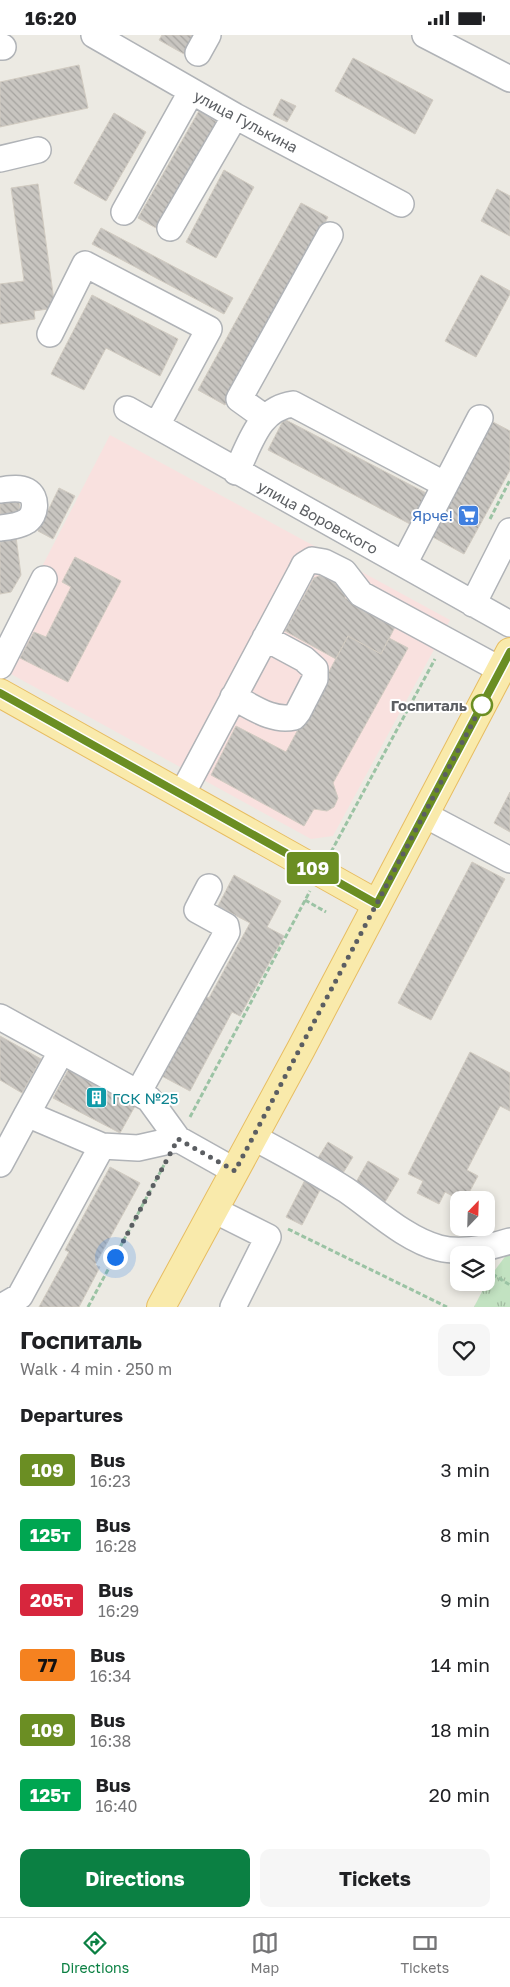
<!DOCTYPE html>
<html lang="en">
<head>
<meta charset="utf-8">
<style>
	:root { --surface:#fff; --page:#f6f6f6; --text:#202124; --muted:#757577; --line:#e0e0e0; --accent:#0b8043 }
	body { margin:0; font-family:"Golos Text",sans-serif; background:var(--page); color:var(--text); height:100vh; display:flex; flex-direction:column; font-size:19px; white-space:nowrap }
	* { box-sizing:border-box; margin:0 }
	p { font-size:16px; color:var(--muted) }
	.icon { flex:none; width:28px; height:28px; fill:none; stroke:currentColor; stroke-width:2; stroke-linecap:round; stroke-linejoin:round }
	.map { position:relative; height:1272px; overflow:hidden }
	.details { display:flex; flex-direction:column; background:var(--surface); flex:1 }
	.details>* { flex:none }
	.badge { padding:0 10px; border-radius:4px; font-size:18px; line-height:32px }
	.needle { width:32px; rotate:23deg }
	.controls { position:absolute; left:450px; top:1156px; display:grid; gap:10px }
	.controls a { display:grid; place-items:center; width:45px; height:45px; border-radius:10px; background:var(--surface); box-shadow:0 2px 8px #0003; font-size:25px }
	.you { position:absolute; width:25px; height:25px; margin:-12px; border:4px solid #fff; border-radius:50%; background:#1a73e8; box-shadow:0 0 0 8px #1a73e833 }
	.map>.badge { position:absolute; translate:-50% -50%; box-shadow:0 0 0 2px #fff }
	h2 { padding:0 20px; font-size:19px; line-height:45px }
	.round { display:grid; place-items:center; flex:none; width:52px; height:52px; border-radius:10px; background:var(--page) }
	.head { display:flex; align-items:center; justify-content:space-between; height:85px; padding:0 20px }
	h1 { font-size:24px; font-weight:700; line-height:38px }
	.cta { display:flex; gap:10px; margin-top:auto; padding:10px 20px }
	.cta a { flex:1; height:58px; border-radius:10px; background:var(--accent); color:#fff; font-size:20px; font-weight:700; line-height:58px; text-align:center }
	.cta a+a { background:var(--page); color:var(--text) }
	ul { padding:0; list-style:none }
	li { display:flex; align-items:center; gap:15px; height:65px; padding:0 20px }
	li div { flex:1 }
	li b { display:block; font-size:19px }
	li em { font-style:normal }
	li .badge { min-width:55px; font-weight:700; text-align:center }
	.status { display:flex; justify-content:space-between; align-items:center; height:35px; padding:0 25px; background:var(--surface); direction:ltr }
	.status svg { height:14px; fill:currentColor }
	.dock { display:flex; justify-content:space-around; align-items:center; height:70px; border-top:1px solid var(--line); background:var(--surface); font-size:14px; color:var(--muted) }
	.dock a { display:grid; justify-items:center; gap:2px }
	.dock .current { color:var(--accent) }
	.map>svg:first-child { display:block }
	.medical { fill:#f9e1df }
	.grass { fill:url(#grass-tufts) }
	.building { fill:url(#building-back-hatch); stroke:#d1cbc1 }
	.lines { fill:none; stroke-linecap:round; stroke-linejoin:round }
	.minor-casing { stroke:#b0b3b7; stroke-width:28 }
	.major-casing { stroke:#e7bd61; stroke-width:30 }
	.path { stroke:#9bc3a4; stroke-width:3; stroke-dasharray:5 2.5; stroke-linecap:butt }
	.minor { stroke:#fff; stroke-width:25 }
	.major { stroke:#f9eaab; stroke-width:28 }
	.line-casing { stroke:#fff; stroke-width:11 }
	.line { stroke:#6b8e23; stroke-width:8 }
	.walk { stroke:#5b5e62; stroke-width:5; stroke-dasharray:0 9 }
	.stop-dot { fill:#fff; stroke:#6b8e23; stroke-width:2.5 }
	.labels { text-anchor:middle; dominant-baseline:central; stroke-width:4; stroke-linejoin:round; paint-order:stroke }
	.street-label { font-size:15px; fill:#5b5e62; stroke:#fff }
	.shop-label { font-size:15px; fill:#366cbe; stroke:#fff; text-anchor:end }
	.stop-label { font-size:15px; font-weight:bold; fill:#5b5e62; stroke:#fff; text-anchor:end }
	.culture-label { font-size:15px; fill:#0d838f; stroke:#fff; text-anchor:start }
</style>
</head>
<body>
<div class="status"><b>16:20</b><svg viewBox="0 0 49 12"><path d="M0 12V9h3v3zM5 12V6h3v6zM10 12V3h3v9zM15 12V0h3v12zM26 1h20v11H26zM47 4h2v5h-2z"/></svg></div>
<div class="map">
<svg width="510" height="1272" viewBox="0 0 510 1272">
	<defs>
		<pattern id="grass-tufts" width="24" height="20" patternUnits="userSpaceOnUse" patternTransform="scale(1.25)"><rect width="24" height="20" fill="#c2e2c1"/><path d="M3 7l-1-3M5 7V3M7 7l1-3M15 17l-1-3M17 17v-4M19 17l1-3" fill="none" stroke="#a1baa0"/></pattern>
		<pattern id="building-back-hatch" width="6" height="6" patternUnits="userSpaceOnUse" patternTransform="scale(1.25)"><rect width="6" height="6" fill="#c8c5c0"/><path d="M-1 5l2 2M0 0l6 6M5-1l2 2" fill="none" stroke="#a5a39f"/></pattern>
	</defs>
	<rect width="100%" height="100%" fill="#eceae3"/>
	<!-- medical -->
	<path class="medical" d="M110,400L450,585L333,801L311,804L0,633V613Z"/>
	<!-- grass -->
	<path class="grass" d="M510,1215V1272H474L489,1243Z"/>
	<!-- building -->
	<path class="building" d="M162,0H195L184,19L159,5Z
		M353,23L433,65L415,99L335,56Z
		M79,30L88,73L0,92V47Z
		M281,64L296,71L287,87L273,80Z
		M199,76L217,87L156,193L138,183Z
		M114,78L146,97L106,166L74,148Z
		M224,135L254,152L216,223L186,207Z
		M38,149L55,273L34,276L35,284L0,289V249L24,246L11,153Z
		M497,154L510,161V201L481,186Z
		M301,168L328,182L225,370L198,355Z
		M101,193L233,263L224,279L92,209Z
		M481,240L510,256V259L476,322L445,306Z
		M92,260L178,304L160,341L106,313L84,355L51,339Z
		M284,384L426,458L410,489L268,415Z
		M493,387L510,396V435L464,519L431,501Z
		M59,453L75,461L53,504L38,496Z
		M18,462L21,479L0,482V465Z
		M16,502L21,540L11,557L0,559V504Z
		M75,522L121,546L68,647L20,623L34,597L46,602L71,552L62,547Z
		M326,538L346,550L345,563L396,590L381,619L348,601L336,624L285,596L314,543Z
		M348,601L381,619L389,603L408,613L333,748L338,763L334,772L327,776L314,774L304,791L211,740L236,691L286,717Z
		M510,757V797L494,788Z
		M472,827L505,844L431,985L398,968Z
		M234,840L281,866L267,892L284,901L240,981L232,977L190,1056L158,1039L201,959L209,963L250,888L218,871Z
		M0,1001L41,1024L22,1058L0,1045Z
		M470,1017L510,1038V1076L500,1071L467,1135L478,1141L465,1165H460L445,1157L439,1169L417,1158L423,1146L408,1139Z
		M72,1028L139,1064L120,1098L53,1063Z
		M328,1107L353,1122L343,1138L318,1123Z
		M368,1126L399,1144L385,1167L355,1149Z
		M110,1132L140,1148L95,1230L100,1232L79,1272H39L69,1217L65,1215Z
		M307,1141L323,1149L302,1190L286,1182Z"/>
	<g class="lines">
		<defs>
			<path id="minor" d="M94,0L235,81L401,169
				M425,0L510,44
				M0,12H3
				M198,18L208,0
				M0,124L38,115
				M124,177L191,57
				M170,193L235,81
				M50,299L85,229L209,294L157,390
				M127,374L510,589
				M264,382L239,364L330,200
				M236,437C251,408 258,374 293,369L444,449
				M0,455C9,454 19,452 27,456C38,462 36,480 27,486C19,491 9,492 0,493
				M404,529L480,383
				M473,569L510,496
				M0,631L44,544
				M233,662C253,672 272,687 294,682L298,677L315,644V634L304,624L265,603
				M182,759L300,538L304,530L312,525L324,527L344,537L361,559L501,635
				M425,780L510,825
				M0,982L138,1058
				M27,1079L61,1017
				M253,1102C285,1119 316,1136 346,1155C374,1174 405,1204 439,1213C462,1219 488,1213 510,1206
				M178,1104L149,1064L138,1058L227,897L226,891L197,875L209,852
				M0,1129L27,1079L102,1111L138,1113L178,1104L235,1136
				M214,1175L268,1202L233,1272
				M1,1272L20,1261L102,1111"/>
			<path id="major" d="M0,658L377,869
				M161,1272L301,1014L510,617"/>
		</defs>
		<!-- minor casing -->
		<use href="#minor" class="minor-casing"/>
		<!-- major casing -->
		<use href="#major" class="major-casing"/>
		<!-- path -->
		<path class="path" d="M490,484L510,445
			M331,817L435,624
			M305,865L326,877
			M190,1082L310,856
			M288,1194L447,1272
			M486,1235L510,1250
			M88,1272L164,1130"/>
		<!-- minor -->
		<use href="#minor" class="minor"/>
		<!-- major -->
		<use href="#major" class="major"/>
	</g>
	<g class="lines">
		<defs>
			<path id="line" d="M0,658L377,869L510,617"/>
		</defs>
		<!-- line casing -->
		<use href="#line" class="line-casing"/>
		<!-- line -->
		<use href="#line" class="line"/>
		<!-- walk -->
		<path class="walk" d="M115,1222L178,1104L235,1136L482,670"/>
	</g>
	<!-- icons -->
	<defs>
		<symbol id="supermarket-square" viewBox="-11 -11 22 22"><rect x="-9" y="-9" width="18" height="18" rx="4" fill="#3f7fe0" stroke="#fff"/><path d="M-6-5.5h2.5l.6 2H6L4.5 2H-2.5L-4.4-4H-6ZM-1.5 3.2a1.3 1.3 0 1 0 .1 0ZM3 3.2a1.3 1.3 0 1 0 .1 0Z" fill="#fff"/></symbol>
		<symbol id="building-square" viewBox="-11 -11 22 22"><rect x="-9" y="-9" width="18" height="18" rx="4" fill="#0f9aa8" stroke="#fff"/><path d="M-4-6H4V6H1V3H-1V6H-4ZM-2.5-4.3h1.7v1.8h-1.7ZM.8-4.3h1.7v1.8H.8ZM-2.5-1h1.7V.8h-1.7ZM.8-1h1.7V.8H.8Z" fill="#fff"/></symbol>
	</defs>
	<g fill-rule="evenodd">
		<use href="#supermarket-square" x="456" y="468" width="25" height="25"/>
		<use href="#building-square" x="84" y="1050" width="25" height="25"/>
	</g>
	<!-- markers -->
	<circle class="stop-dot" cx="482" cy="670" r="10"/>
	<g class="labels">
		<!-- street labels -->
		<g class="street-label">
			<text transform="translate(246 86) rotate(28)">улица Гулькина</text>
			<text transform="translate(318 482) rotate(29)">улица Воровского</text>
		</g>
		<!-- shop labels -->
		<g class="shop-label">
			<text x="453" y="480">Ярче!</text>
		</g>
		<!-- stop labels -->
		<g class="stop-label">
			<text x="467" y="670">Госпиталь</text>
		</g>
		<!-- culture labels -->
		<g class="culture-label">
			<text x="112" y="1063">ГСК №25</text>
		</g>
	</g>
</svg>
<div class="controls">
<a><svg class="needle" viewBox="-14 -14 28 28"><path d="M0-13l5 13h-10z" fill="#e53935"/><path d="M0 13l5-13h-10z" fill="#757577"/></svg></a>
<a><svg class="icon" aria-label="layers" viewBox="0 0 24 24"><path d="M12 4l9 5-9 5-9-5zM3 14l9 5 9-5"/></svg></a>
</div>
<div class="you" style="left:115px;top:1222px"></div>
<b class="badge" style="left:313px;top:833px;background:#6b8e23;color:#fff">109</b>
</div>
<section class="details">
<div class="head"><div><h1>Госпиталь</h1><p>Walk · 4 min · 250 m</p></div><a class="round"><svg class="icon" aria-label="heart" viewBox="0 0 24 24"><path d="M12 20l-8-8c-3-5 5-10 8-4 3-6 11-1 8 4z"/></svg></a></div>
<h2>Departures</h2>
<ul>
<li><span class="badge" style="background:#6b8e23;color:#fff">109</span><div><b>Bus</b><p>16:23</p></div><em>3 min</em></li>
<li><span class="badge" style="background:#00a651;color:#fff">125т</span><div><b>Bus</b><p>16:28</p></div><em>8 min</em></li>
<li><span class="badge" style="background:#d7263d;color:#fff">205т</span><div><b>Bus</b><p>16:29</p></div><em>9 min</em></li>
<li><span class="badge" style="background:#f58220;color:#111">77</span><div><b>Bus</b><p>16:34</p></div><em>14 min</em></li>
<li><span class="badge" style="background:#6b8e23;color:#fff">109</span><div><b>Bus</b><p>16:38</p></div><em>18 min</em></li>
<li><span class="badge" style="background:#00a651;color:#fff">125т</span><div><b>Bus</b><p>16:40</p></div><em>20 min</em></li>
</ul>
<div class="cta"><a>Directions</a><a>Tickets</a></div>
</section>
<nav class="dock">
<a class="current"><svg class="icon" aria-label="directions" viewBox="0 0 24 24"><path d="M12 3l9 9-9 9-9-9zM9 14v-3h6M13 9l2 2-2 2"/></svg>Directions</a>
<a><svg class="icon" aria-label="map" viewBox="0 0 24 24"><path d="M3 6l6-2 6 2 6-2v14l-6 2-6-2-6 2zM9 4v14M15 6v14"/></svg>Map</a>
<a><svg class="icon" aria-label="tickets" viewBox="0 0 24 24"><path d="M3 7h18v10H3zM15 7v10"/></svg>Tickets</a>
</nav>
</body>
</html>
